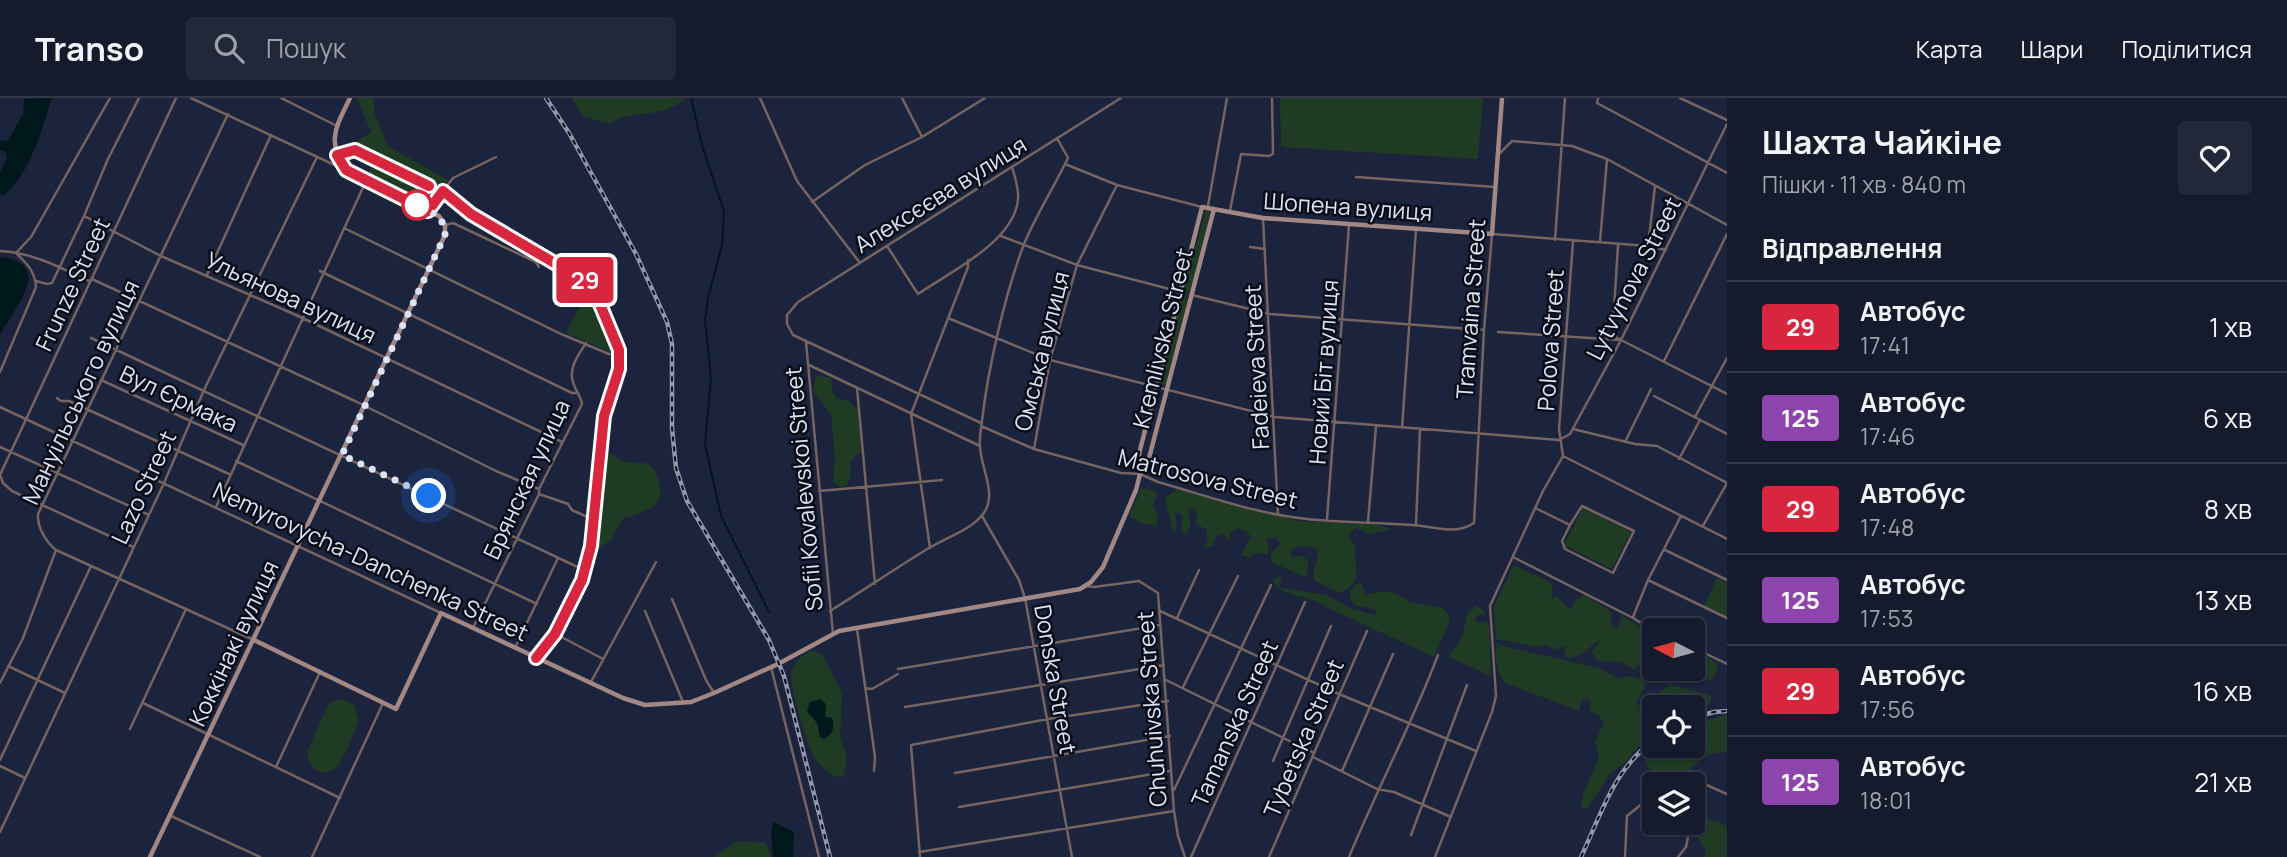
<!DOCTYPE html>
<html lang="uk">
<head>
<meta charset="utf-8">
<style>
	:root { --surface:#151a2d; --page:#222739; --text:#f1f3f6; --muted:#9da1aa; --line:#343849 }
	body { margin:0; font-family:Manrope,sans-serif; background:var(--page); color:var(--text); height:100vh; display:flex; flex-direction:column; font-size:26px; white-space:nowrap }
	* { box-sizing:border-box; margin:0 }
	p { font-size:23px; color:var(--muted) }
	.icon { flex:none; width:38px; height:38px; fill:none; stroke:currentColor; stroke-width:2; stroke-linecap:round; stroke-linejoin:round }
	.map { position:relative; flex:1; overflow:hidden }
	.drawer { display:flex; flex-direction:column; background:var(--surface); width:560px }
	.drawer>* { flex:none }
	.badge { padding:0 14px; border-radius:5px; font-size:24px; line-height:46px }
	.needle { width:46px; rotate:276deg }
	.controls { position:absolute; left:1642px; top:520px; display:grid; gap:14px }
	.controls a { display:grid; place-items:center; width:63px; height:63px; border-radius:7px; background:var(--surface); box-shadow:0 2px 5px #0004,0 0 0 2px var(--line); font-size:35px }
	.you { position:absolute; width:35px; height:35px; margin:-18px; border:5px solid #fff; border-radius:50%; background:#1a73e8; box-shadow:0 0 0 10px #1a73e833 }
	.map>.badge { position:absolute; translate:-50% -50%; box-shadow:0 0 0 4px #fff }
	h2 { padding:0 35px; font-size:26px; line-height:63px }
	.round { display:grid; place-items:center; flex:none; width:74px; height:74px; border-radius:7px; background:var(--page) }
	.head { display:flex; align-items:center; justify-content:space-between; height:119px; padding:0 35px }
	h1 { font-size:33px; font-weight:700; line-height:52px }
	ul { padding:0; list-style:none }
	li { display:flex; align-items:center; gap:21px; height:91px; padding:0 35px; border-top:2px solid var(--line) }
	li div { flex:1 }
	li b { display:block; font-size:26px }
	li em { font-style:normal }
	li .badge { min-width:77px; font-weight:700; text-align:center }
	header { display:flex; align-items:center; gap:42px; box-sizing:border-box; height:98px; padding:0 35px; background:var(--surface); border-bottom:2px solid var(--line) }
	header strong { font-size:33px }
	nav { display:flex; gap:38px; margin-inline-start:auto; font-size:24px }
	.search { width:490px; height:63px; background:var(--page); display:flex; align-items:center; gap:18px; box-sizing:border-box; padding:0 24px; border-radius:7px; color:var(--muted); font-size:26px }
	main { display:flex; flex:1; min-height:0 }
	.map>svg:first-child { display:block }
	.green { fill:#1f3b23 }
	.water { fill:#00181b }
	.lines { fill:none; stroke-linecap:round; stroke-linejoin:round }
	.stream { stroke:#00181b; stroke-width:2 }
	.street { stroke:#756462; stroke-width:2.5 }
	.secondary { stroke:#a28885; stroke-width:4.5 }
	.rail-casing { stroke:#9197ab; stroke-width:4.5 }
	.rail { stroke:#0a0d18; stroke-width:2; stroke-dasharray:5; stroke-linecap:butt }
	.line-casing { stroke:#fff; stroke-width:16 }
	.line { stroke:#d7263d; stroke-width:10 }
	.walk { stroke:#dde3f4; stroke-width:7; stroke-dasharray:0 12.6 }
	.stop-dot { fill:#fff; stroke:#d7263d; stroke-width:3.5 }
	.labels { text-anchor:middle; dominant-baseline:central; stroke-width:5; stroke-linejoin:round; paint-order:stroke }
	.street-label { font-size:23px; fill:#dde3f4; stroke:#0a0d18 }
</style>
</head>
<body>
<header>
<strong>Transo</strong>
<div class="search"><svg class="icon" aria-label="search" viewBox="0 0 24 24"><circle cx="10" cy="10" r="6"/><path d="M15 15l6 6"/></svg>Пошук</div>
<nav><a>Карта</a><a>Шари</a><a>Поділитися</a></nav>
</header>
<main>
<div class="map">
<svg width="1727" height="759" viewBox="0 0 1727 759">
	<rect width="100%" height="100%" fill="#1c233c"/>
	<!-- green -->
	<path class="green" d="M357,0H374V14L388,48L448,82L443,89L436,90L362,53L356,44L371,34Z
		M572,0H685C659,24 630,9 611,26L582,18Z
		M1280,0H1483L1478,61L1281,49Z
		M375,65L433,91L437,98L426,109L371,83L368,76L372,67Z
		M1206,111L1210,114L1191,192L1187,194L1184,190Z
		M590,188L616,251L613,255L566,235Z
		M1186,196L1188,200L1166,286L1161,287L1159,285L1182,197Z
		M819,277L831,280L833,295L836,300L848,303L858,312L861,353L850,364L851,376L847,388L841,389L833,384L835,360L831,316L813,294L815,282Z
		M602,349C610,356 620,363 631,365C636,366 642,364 647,366C653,368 655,373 657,378C670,408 645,415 623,420L612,441L596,452L586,484L584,483V478L594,438Z
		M1147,390L1158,395L1153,407L1158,418L1156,430L1151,426H1143L1129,418L1141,391Z
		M1177,391L1299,423L1377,427L1392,431L1370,436L1356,430L1350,434L1349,440L1356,449C1351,469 1368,483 1339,495L1314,482C1311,470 1320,462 1317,451C1309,447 1296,446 1290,454L1292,459L1301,458L1308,462L1307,476L1305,479L1271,464V455L1281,446L1275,439L1266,441L1269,450L1268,456L1255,455L1250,460L1241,457L1251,438L1247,434L1238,430L1230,434V443L1222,436L1215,440L1213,448L1205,449L1208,442L1206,431L1196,426L1197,415L1193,411L1188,414L1191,428L1184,437L1181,432L1183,420L1180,415H1175L1177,430L1173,435L1165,400Z
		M1583,410L1631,434L1612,471L1564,447Z
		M1514,467C1518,468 1521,471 1525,473C1536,479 1545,477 1553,489L1551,500L1558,498L1559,502L1566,506L1568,512L1573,508L1576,501L1584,497L1612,514L1611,525L1614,530L1618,529L1622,518L1646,532L1647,543L1654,547V566L1642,565L1634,571L1621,564L1598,563L1591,555L1601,542C1588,547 1582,563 1566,559L1564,548L1554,552L1546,546L1539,549L1496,541L1494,508Z
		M1280,478L1282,480L1279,488L1281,490L1326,497L1352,511L1375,517L1376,512L1355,507L1351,503L1350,493L1356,486L1361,485L1366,497L1383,493L1398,496L1409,504L1442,510L1450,518L1449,525L1434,559L1326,509C1312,497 1285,500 1274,485L1275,480Z
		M1717,480L1727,485V518L1704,508Z
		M1476,508L1485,513L1486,517H1477L1475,522L1478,525L1485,523L1489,527L1491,578L1449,559C1452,552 1459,546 1462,539C1467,525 1462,518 1476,508Z
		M1497,545L1507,549L1599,570L1620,581L1627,578L1643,581L1645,588L1636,606L1639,607L1644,601L1655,604L1660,593L1671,587L1706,596L1712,600L1708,607L1692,615V609H1654V638L1634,653L1625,665L1609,677L1588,710L1584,711L1581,708L1583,696L1599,660L1595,644L1604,624L1599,618L1589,612L1591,605L1589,601L1582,602L1579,613L1505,585C1497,575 1494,558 1497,545Z
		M812,552L823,557L842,595L840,639L847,660L844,677L841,680C830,677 821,670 815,661C807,649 790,590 791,576C792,564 803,557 812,552Z
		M1701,557L1708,559L1718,567L1716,575L1711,582C1696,584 1677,581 1662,577L1659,571H1690L1693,575H1702L1706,571L1699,560Z
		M342,601L354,607L359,622C352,637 341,683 318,673C311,669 308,662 307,654L327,609L331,604Z
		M1727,616V654C1707,655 1699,661 1686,676C1669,679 1655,680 1645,664L1661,648H1692V627Z
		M1708,721L1720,724L1727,729V759H1704L1706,753L1695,736L1701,724Z
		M742,743L766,745L771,759H714L734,745Z"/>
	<!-- water -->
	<path class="water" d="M52,0C41,32 31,76 3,98L0,96V75L7,60L5,54L0,52V42L8,43L23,16L24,1Z
		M0,159C57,165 12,213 0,237Z
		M820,601L826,606L825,619L832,620C835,629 833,637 824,641L820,639L817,625L807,613L810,604Z
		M773,724L794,734L793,759H773L771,734Z"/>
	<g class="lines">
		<!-- stream -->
		<path class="stream" d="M691,0L702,47L724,113L722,147L708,200L705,222L711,280L705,346L721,418L769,514"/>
		<!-- street -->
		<path class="street" d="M191,0L343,71
			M281,0L337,28
			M760,0L797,83L860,165
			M902,0L922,39
			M1598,0L1597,5L1727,75
			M1680,0L1727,22
			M1500,55L1512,43L1572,48L1607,61L1727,127
			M337,57L355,52L442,95
			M1065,66L1117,87L1202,109
			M1356,79L1495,89
			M443,92L471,116L592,187L619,252V271L604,318L591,448L582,482L555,536L537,558
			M812,104L865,67L922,39L985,0
			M1208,108L1227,0
			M429,111L453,80L496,59
			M1230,113L1241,56L1269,58L1273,56L1272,0
			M84,118L161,158L296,217L562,344
			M1263,120L1278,416
			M445,127L453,125L536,164L539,169
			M344,130L561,236L609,256L619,257
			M1001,138L1077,167L1181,194
			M1555,142L1565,0
			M1573,144L1559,331L1563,358L1727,441
			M1600,144L1607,61
			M1618,147L1613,227L1616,239L1621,242
			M887,148L918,196C950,174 1015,143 1018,101C1019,90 1015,80 1012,69
			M1648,148L1655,88
			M1250,149L1265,151
			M0,153C31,154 61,170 89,183L92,181L357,304L496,373L539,391
			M320,173L572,295H578
			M207,177L271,37
			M36,183L47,186L52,185L84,118L108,61L139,0
			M1192,197L1270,216L1484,232
			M948,220L1050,262L1275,319L1559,342L1570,336L1621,242L1727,26
			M1498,234L1621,242L1727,296
			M91,240L584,472
			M806,244L833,536
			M1664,263L1727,136
			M809,267L980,348
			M0,274L36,189C35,173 27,166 16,155L31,139L110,0
			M101,282L243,347
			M857,290L875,486
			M1654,298L1727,336
			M57,300L61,303H69L229,376
			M0,309L441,515
			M1695,319L1727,260
			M981,325L793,237L787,226V217L798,204L1121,0
			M981,328L1034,351L1121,375L1140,376L1158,384C1204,397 1251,414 1299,420C1336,425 1374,424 1412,427C1434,428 1454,438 1474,425L1484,232L1492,136L1648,148L1666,152
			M1402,330L1416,131
			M1573,331L1635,346L1657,348L1727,385
			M1625,344L1651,291
			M0,349L149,417
			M1034,351L1050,262L1077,167L1117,87
			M1679,361L1700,322
			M236,363L537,506
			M819,393L942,382
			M539,396L568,406L572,412L594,422
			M216,409L366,83
			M1535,410L1570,427L1582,408L1634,433L1613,475L1565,451L1562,443L1570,427
			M982,418L1019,482L1025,500L1072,759
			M1327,421L1349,127
			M1368,424L1376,328
			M1416,426L1420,331
			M1703,428L1727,385
			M133,449L12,393L3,385L0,377L176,0
			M930,450L911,316L968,169V162
			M56,452L254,542
			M1665,452L1727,482
			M1513,459L1633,520L1654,533
			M1648,482L1727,520
			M1086,488L1094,489L1139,483L1158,495L1174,713L1178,738L1185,759
			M672,501L706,582L714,595
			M645,513L683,604
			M830,513C864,492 896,470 929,450C947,439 971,432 983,416C998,397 981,371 980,349C979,341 981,331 982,323C988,270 1005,196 1024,146C1036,117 1054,89 1068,60L1057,40
			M1160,513L1339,596L1476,653
			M1633,519L1648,482L1681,418
			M1177,520L1199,472
			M473,530L539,396V391L582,306C581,298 575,292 573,284C568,270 579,256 586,245
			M857,531L875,659L874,673
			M556,536L603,561
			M1692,549L1727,566
			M515,550L558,460
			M8,568L65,595
			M771,569L819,759
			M898,571L1160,527
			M1166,582L1314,655
			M591,584L656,464
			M0,585L23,540L56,452C46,444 37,429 38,416L228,16
			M1183,589L1238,478
			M865,590L872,591L898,576
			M143,605L340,700
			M905,609L1164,567
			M130,631L186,511
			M1313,659L1377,691L1394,694L1451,719
			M0,662L91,468
			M1273,663L1331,528
			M0,668L25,680
			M276,669L320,574
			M1342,673L1393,556
			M955,675L1170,638
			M1663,686C1673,675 1683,683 1696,685
			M1174,692L1271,487
			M1692,696L1696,685L1700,684L1727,696
			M959,709L1170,673
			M171,718L260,759
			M0,734L164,385L204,292L317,59
			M1411,737L1467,587
			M919,754L1174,713
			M312,759L383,605
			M920,759L911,647L1048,621L1168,603
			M1191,759L1305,504
			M1269,759L1367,533
			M1349,759C1377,691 1412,626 1438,557
			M1435,759L1492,614L1496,598L1490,508L1543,393L1563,358
			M1625,759L1627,718L1654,696
			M1678,759L1686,749L1691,724"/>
		<!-- secondary -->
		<path class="secondary" d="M1140,376L1148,364L1214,111
			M254,542L396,611L441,515L623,600L645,607L691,604L714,595L778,566L839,533L1080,491L1091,484L1103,469L1136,392L1140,376L1139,356L1202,109L1263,120L1492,136L1502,0
			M150,759L445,137V127L439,118L346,72C326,43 336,29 350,0"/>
		<defs>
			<path id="rail" d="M546,0L569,35L636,156L667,224L672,246V330L676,370L687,403L769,542L784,578L830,759
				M1692,620L1714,614L1727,613
				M1581,759C1600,719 1615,668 1654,643"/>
		</defs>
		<!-- rail casing -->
		<use href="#rail" class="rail-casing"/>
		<!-- rail -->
		<use href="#rail" class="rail"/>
	</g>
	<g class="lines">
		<defs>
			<path id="line" d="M429,88L355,52L337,57L346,72L428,113L443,93L471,116L592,187L619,252V271L604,318L591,448L582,482L555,536L536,560"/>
		</defs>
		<!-- line casing -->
		<use href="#line" class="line-casing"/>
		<!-- line -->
		<use href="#line" class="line"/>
		<!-- walk -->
		<path class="walk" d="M417,107L408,103C424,111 446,116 445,137L342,357L429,398"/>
	</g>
	<!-- markers -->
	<circle class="stop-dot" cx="417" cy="107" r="14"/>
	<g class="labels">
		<!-- street labels -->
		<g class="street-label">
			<text transform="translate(940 96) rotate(-32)">Алексєєва вулиця</text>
			<text transform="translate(1348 108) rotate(4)">Шопена вулиця</text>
			<text transform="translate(1633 180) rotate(-63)">Lytvynova Street</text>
			<text transform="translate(72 186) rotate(-65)">Frunze Street</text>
			<text transform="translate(291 199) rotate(25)">Ульянова вулиця</text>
			<text transform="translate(1470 211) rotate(-86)">Tramvaina Street</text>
			<text transform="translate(1162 240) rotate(-76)">Kremlivska Street</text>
			<text transform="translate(1550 242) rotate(-86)">Polova Street</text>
			<text transform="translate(1041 253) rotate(-76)">Омська вулиця</text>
			<text transform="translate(1256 269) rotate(-93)">Fadeieva Street</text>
			<text transform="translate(1323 274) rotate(-86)">Новий Біт вулиця</text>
			<text transform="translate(80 294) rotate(-65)">Мануільського вулиця</text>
			<text transform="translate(179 300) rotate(25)">Вул Єрмака</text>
			<text transform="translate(1208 380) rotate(14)">Matrosova Street</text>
			<text transform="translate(526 381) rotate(-65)">Брянская улица</text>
			<text transform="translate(143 389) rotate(-65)">Lazo Street</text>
			<text transform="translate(803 391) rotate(-95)">Sofii Kovalevskoi Street</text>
			<text transform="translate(371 463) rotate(25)">Nemyrovycha-Danchenka Street</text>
			<text transform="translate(233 545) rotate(-65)">Коккінакі вулиця</text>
			<text transform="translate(1056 581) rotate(80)">Donska Street</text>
			<text transform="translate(1151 611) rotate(-94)">Chuhuivska Street</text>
			<text transform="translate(1234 625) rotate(-66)">Tamanska Street</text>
			<text transform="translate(1303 640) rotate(-67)">Tybetska Street</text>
		</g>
	</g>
</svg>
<div class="controls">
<a><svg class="needle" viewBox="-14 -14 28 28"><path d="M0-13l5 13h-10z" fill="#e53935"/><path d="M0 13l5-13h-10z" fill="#9da1aa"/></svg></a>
<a><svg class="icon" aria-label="locate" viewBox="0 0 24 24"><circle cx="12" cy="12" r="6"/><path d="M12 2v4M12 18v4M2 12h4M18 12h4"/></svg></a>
<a><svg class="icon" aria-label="layers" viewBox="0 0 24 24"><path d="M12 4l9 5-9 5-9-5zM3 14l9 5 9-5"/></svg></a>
</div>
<div class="you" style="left:429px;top:398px"></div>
<b class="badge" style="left:585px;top:182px;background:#d7263d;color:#fff">29</b>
</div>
<section class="drawer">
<div class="head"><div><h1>Шахта Чайкіне</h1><p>Пішки · 11 хв · 840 m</p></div><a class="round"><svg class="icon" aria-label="heart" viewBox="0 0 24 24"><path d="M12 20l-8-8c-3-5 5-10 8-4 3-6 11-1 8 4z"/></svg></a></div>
<h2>Відправлення</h2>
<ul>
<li><span class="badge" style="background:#d7263d;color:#fff">29</span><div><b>Автобус</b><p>17:41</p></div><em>1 хв</em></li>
<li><span class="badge" style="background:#8e44ad;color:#fff">125</span><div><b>Автобус</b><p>17:46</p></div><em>6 хв</em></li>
<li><span class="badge" style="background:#d7263d;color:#fff">29</span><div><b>Автобус</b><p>17:48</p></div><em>8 хв</em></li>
<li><span class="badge" style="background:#8e44ad;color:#fff">125</span><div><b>Автобус</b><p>17:53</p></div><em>13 хв</em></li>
<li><span class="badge" style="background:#d7263d;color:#fff">29</span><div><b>Автобус</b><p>17:56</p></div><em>16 хв</em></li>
<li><span class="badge" style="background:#8e44ad;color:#fff">125</span><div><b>Автобус</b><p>18:01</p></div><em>21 хв</em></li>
</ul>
</section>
</main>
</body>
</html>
